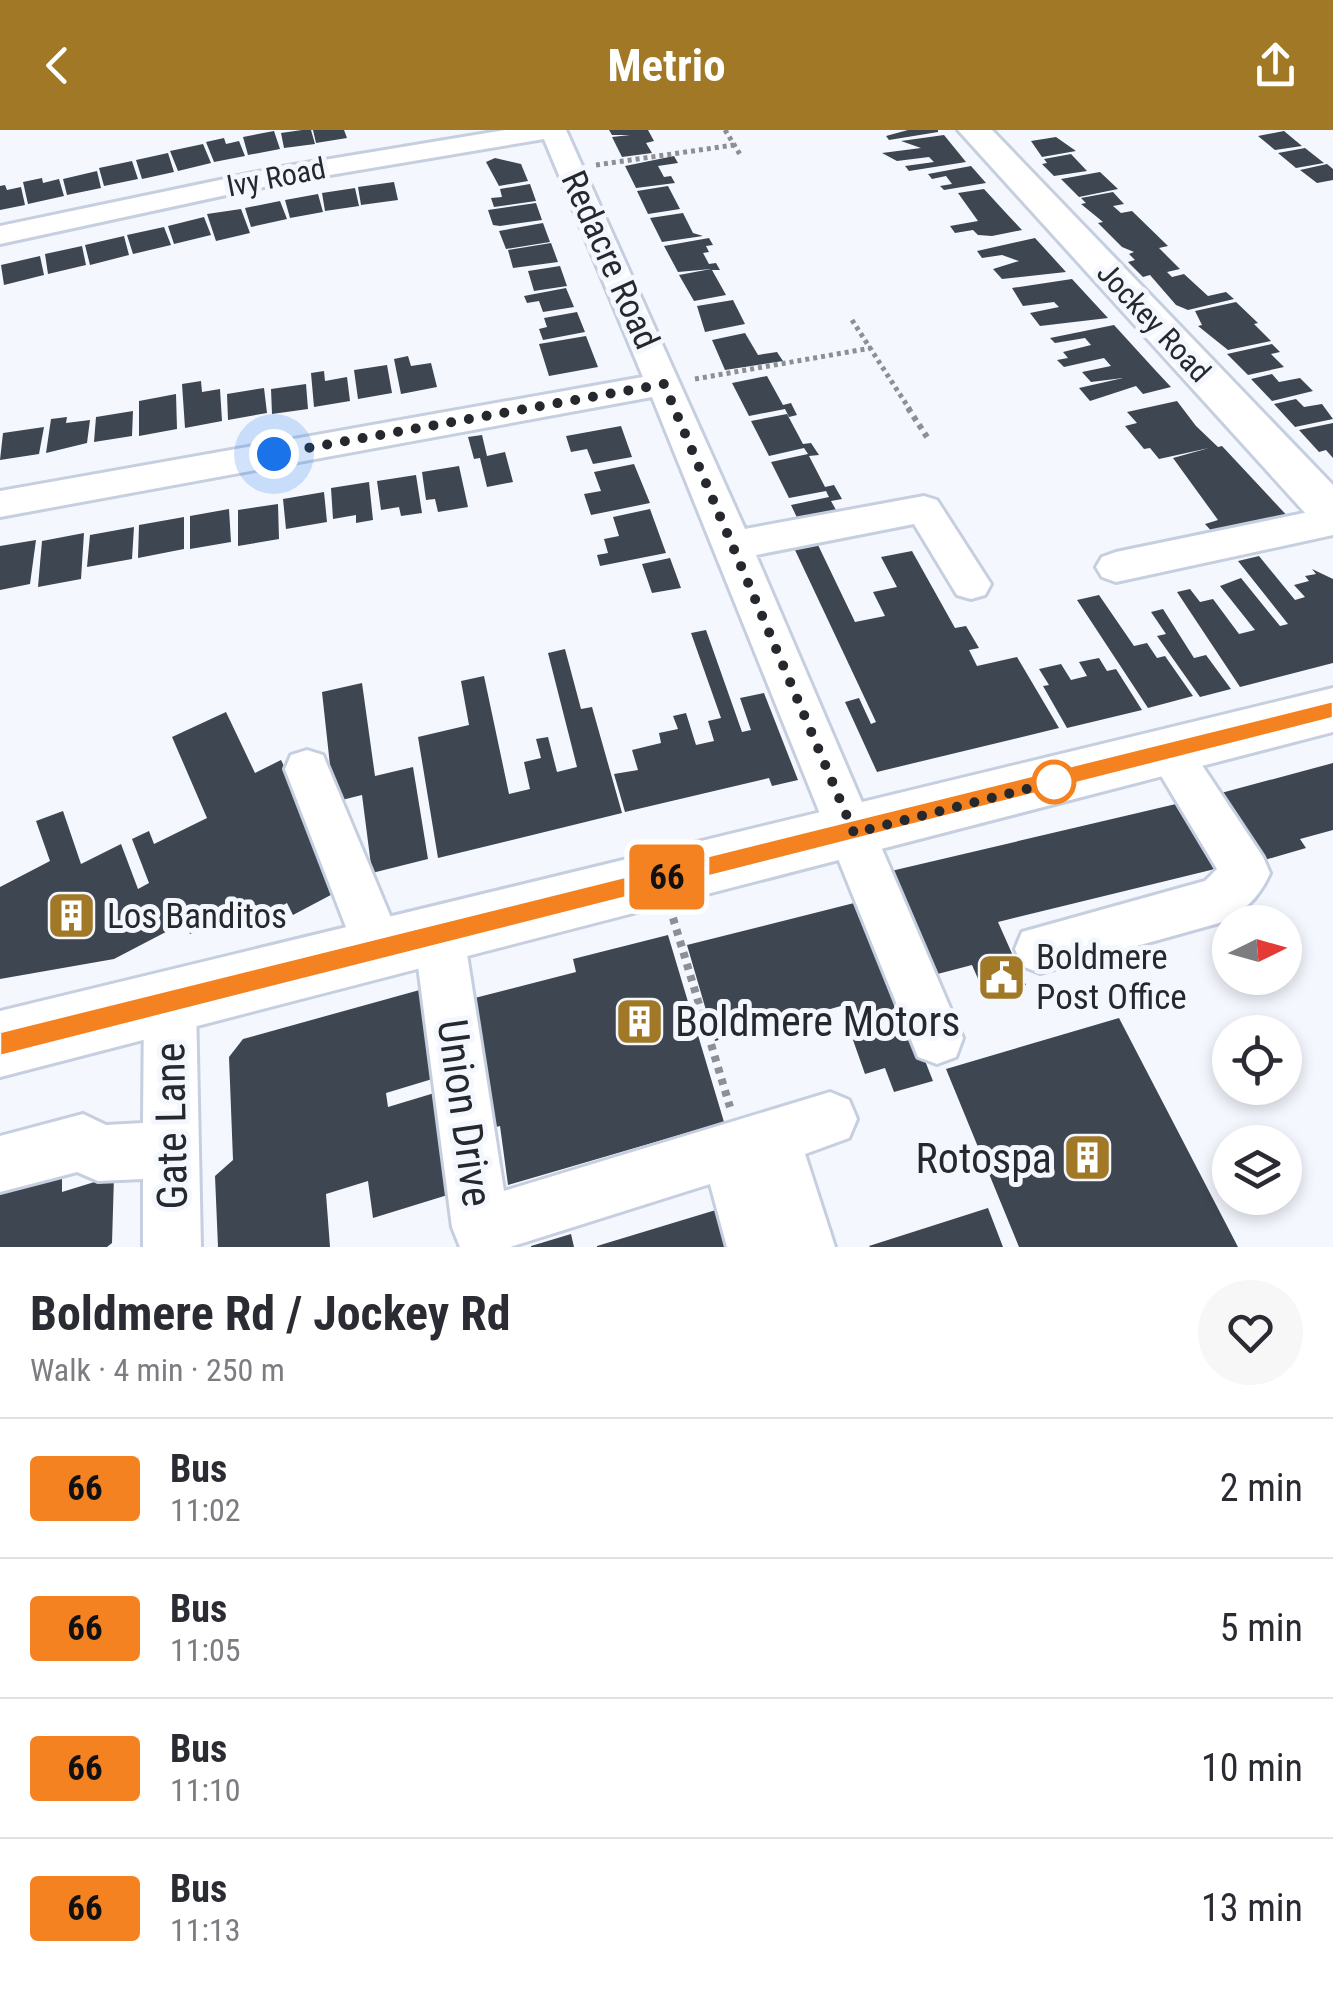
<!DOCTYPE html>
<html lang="en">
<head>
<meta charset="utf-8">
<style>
	:root { --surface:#fff; --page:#f7f7f7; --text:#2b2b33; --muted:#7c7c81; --line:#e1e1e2; --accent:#a07826 }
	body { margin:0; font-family:"Roboto Condensed",sans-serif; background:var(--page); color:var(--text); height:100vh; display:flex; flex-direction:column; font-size:38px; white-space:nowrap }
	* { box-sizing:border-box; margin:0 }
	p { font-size:32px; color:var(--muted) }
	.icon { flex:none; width:55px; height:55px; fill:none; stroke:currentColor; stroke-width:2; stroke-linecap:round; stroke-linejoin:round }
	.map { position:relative; height:1117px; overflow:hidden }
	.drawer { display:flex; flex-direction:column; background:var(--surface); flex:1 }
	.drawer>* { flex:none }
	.badge { padding:0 20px; border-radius:8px; font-size:35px; line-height:65px }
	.needle { width:65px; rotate:85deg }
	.controls { position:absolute; left:1212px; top:775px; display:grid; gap:20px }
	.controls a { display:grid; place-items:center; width:90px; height:90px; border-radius:50%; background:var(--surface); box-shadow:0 5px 15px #0003; font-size:50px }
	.you { position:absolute; width:50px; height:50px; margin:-25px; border:8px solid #fff; border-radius:50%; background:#1a73e8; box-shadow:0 0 0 15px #1a73e833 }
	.map>.badge { position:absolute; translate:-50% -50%; box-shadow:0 0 0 5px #fff }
	.round { display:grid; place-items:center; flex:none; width:105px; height:105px; border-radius:52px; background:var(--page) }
	.head { display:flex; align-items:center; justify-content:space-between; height:170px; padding:0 30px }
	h1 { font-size:48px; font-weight:700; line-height:75px }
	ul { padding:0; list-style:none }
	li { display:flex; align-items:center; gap:30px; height:140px; padding:0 30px; border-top:2px solid var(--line) }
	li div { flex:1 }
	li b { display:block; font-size:38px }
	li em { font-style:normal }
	li .badge { min-width:110px; font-weight:700; text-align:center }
	header { display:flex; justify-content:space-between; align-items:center; height:130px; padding:0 30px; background:var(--accent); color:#fff; font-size:45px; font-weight:700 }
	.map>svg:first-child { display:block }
	.building { fill:#3e4652 }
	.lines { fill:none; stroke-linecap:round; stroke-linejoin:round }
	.minor-casing { stroke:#c6cfdf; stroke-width:6 }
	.major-casing { stroke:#c6cfdf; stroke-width:6 }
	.path-far2 { stroke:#8c9096; stroke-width:5; stroke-dasharray:4 4; stroke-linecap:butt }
	.path-far1 { stroke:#8c9096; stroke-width:6; stroke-dasharray:5 5; stroke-linecap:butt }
	.path { stroke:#8c9096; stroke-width:8; stroke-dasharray:6 6; stroke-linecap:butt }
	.minor { fill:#fff; fill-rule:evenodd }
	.major { fill:#fff; fill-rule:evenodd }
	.line { fill:#f58220; stroke:#fff; stroke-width:2.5 }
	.walk { stroke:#25292e; stroke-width:10; stroke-dasharray:0 18 }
	.stop-dot { fill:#fff; stroke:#f58220; stroke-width:5 }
	.labels { text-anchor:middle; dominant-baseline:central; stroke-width:10; stroke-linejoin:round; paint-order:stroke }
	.far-street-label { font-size:30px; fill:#25292e; stroke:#f4f8fe }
	.street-label { font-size:35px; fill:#25292e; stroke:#f4f8fe }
	.poi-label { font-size:35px; fill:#25292e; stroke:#f4f8fe; text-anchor:start }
	.near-poi-label { font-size:42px; fill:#25292e; stroke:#f4f8fe; text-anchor:start }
	.near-street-label { font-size:42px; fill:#25292e; stroke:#f4f8fe }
</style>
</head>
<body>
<header><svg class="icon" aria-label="back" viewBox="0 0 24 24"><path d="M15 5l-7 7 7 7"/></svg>Metrio<svg class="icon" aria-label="share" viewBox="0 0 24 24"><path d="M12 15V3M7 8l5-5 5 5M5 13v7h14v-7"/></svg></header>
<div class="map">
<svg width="1333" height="1117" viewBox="0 0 1333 1117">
	<rect width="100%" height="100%" fill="#f4f8fe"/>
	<!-- building -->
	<path class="building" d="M302,0H311L315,14L284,18L281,3Z
		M313,0H344L347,8L316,13Z
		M609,0H648L654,11L646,13L652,23L622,27L612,7L630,5H612Z
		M908,0H938V2L889,10L886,6Z
		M274,1L280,19L248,25L243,7Z
		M1284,1L1302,16L1275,20L1258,6Z
		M944,5L966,32L909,41L905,36L934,32L929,27L897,31L882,23L921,18L901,11Z
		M1056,7L1076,21L1042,27L1031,11Z
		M224,8L226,14L239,11L245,26L214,32L206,12Z
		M203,14L211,33L178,41L170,21Z
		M1305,18L1324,33L1296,38L1278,23Z
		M168,23L174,42L142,49L136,30Z
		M1071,24L1087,41L1054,46L1042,34L1047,33L1044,29Z
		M674,26L678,33L658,36L664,47L671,46L675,53L636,58L625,36Z
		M495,28L521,34L528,51L499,56L486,32Z
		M132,31L138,49L104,56L99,38Z
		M1327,34L1333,39V50L1317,53L1300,40Z
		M971,36L986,53L944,60L940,56L952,54L946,46L932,49L928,44Z
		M97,41L101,58L67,65L63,49Z
		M1100,42L1118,59L1079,67L1061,49Z
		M42,48L43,53L59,49L64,66L28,74L23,52Z
		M394,52L398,70L361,75L358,57Z
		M530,54L536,71L494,77L491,68L502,67L500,59Z
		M5,55L7,60L21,57L25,75L0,80V56Z
		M668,56L680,79L648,84L637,61Z
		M355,58L359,76L325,81L322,63Z
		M984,59L1006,83L1022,100L992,106L978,105L973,100L955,103L950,96L978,91L958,63Z
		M1113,62L1124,74L1113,76L1121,83L1132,81L1168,116L1159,118L1180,139L1167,142L1172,147L1184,144L1208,166L1226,162L1234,169L1188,180L1176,175L1150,145L1143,147L1128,132L1135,130L1129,124L1134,122L1122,117L1098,93L1103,92L1081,74L1086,73L1081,68Z
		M318,64L323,82L290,88L285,70Z
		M280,71L287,89L251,97L245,78Z
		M536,73L542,90L500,96L493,95L488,80Z
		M241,79L250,103L216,111L207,84Z
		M683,83L693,103L703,106L662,112L650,88Z
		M204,87L211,105L174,114L168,96Z
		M543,93L550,112L506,119L499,101Z
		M164,97L171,115L133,124L127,105Z
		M124,106L129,125L90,135L85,115Z
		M709,108L713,115L706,116L709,122L703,123L709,134L716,133L720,140H712L726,165L694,171L679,145L711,139L678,142L664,116Z
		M1035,108L1066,142L1002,149L993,139L1019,131L1002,125L982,128L977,121Z
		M551,113L558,132L513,138L508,120Z
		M82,116L86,135L48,144L45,124Z
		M40,126L44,145L4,155L1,135Z
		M560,136L567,156L534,161L528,141Z
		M1072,149L1108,188L1040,196L1030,183L1059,177L1054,172L1023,176L1012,158Z
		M566,158L574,177L543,182L539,171L527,173L524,166Z
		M733,170L745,194L705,202L697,176Z
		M1236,172L1258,193L1254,194L1271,211L1228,220L1198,196L1202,195L1195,181Z
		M577,182L585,202L543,210L539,199L547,197L544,188Z
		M1114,195L1156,241L1171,257L1143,264L1136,256L1090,271L1079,258L1123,248L1091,252L1082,242L1111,236L1104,228L1064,237L1057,230L1068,228L1063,222L1091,215L1085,208L1055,213L1050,208Z
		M745,203L758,225L777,222L783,231L725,240L712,210Z
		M586,206L598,237L549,246L539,214Z
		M1272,214L1280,222L1271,224L1284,237L1248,245L1227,224Z
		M408,226L411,236L431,233L437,257L401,264L394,229Z
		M387,235L392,263L358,269L354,240Z
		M324,241L325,251L347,247L350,271L314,277L311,243Z
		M1272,244L1279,252L1300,248L1313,261L1272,271L1251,249Z
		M767,246L783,275L791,273L797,285L789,287L785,279L749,286L732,253Z
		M201,251L202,262L220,259L222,291L185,298L182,254Z
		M306,254L308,279L272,284L271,259Z
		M264,258L267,283L228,290L227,264Z
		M176,264L177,299L139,306V271Z
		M1296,269L1304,277L1322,274L1333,289L1295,297L1274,274Z
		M1177,271L1196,296L1218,317L1222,316L1293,392L1215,405L1205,394L1218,390L1173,328L1209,318L1159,329L1150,318L1144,319L1125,296L1137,293L1127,282Z
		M133,281L132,306L94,312L96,287Z
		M787,284L803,314L811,313L819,325L809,326L825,357L834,355L842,369L831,371L840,387L801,396L791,375L829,367L826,361L789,368L771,332L808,324L804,318L769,326L751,291Z
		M67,287L66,293L90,290L87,313L46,323L51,289Z
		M1333,293V328L1326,320L1319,322L1299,300Z
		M621,296L632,327L593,334L587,319L571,322L566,306Z
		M44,297L39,324L0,330L3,303Z
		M482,305L487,326L505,322L513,352L487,357L480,328L474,329L468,307Z
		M634,334L650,373L591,385L584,364L601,361L594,342Z
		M459,336L468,377L438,382L435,369L426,370L422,342Z
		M416,345L422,383L401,386L399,377L381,380L377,351Z
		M369,352L373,390L356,393V385L333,389L331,358Z
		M324,362L327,392L286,399L283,369Z
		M278,374L279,409L238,416V380Z
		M229,379L231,412L190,419V386Z
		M650,379L666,423L600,436L597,425L608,423L604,409L619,406L613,387Z
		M184,387V419L138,428L139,395Z
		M134,397L132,429L87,437L90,405Z
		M84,403L81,449L38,457L42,411Z
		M36,410L30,454L0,460V416Z
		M818,415L855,492L885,486L873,462L897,457L881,427L912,421L955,498L966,496L979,518L969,520L977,536L1017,527L1059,598L877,642L845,572L859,568L871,594L876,592L795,420Z
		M1259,426L1295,470L1305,467L1294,455L1309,451L1305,446L1316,444L1312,439L1333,449V533L1240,557L1177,462L1190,459L1200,472L1213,469L1239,504L1255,500L1220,456L1241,448L1280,496L1288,494L1238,431Z
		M670,428L681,458L652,463L642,434Z
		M1099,465L1134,516L1147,513L1157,528L1165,526L1193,566L1148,578L1077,470Z
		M1163,479L1194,528L1206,525L1231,559L1200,567L1157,506L1166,504L1151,482Z
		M706,500L742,602L751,600L740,568L764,563L798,650L772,656L769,648L625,682L614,644L638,640L632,620L661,613L659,603L678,599L673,586L686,583L696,615L714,611L708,591L721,588L691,503Z
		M565,519L581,579L592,577L622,683L438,728L418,607L469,595L461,551L484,546L509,664L530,659L524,632L541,628L536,609L548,607L557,642L577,637L548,523Z
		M1099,528L1107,541L1116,539L1142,580L1067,598L1043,556L1049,555L1039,539L1061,534L1071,550L1087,546L1079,532Z
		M362,553L375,646L413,637L428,729L372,743L362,665L334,672L322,562Z
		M226,582L255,643L281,630L344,758L293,785L287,773L252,792L245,775L190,804L185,792L114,829L0,849V757L50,731L36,691L63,681L81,734L121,714L138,759L149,753L132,709L149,701L154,714L207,688L172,607Z
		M1333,633V700L1300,709L1306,718L1254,733L1210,666Z
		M1176,674L1215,739L998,792L1026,855L985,865L972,835L926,847L874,745Z
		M862,771L933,951L894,962L885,938L865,944L841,876L715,911L687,815Z
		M668,805L724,992L508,1055L500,996L476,1002L455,873L576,842L573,829Z
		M434,856L449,944L386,963L388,977L451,958L467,1059L373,1088L368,1051L326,1064L330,1117H218L215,1046L233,1030L229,927L243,909Z
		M1119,888L1238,1117H1019L946,939Z
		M62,1033V1062L114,1046L112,1113L107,1117H0V1050Z
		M729,1076L741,1117H597V1116Z
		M988,1078L1003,1117H870L869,1116Z
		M571,1104L574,1117H531V1116Z"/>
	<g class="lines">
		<defs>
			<path id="minor" d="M505,0H566L745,399L924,366L937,370L991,454L985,465L971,469L957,465L914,394L756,425L963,908L956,927L937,934L918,927L652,267L0,387V361L643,247L544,9L282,53L0,114V96L282,37Z
				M1333,377V405L1116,452L1102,447L1096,437L1102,427L1116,422Z
				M1170,605L1186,611L1263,727L1270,743C1260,766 1243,784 1219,793L1040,843L1022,836L1015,819L1022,802L1205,751L1217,739L1148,624L1154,611Z
				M307,620L323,625L404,819L397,836L379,843L361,836L285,639L291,625Z
				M439,781L457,788L464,805L504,1061L830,962L849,970L857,989L849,1008L805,1024L835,1117H727L710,1054L510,1117H460L452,1097L414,805L421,788Z
				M170,848L188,856L196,874L201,1117H143V1049L98,1051L77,1042L0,1062V1006L83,984L106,995L143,993L144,874L152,856Z"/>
			<path id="major" d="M958,0H992L1333,355V401L1317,396Z
				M1333,558V602L0,947V881Z"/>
		</defs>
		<!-- minor casing -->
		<use href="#minor" class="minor-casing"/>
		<!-- major casing -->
		<use href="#major" class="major-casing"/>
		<!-- path-far2 -->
		<path class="path-far2" d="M725,0L741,26
			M596,35L734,15
			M852,190L910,280
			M695,249L871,218"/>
		<!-- path-far1 -->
		<path class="path-far1" d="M908,278L927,307"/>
		<!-- path -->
		<path class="path" d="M673,788L730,977"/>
		<!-- minor -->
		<use href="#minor" class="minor"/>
		<!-- major -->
		<use href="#major" class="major"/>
	</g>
	<!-- line -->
	<path class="line" d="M1333,571V588L0,926V902Z"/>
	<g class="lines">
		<!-- walk -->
		<path class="walk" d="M274,324L664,254L854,703L1054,652"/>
	</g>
	<!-- icons -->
	<defs>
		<symbol id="building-square" viewBox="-11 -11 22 22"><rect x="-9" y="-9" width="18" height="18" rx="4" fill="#a07826" stroke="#f4f8fe"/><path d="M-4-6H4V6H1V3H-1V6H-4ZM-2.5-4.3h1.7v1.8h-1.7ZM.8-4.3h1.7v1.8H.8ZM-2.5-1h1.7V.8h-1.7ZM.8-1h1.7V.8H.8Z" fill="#fff"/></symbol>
		<symbol id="civic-square" viewBox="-11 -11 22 22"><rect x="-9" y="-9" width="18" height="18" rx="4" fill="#a07826" stroke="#f4f8fe"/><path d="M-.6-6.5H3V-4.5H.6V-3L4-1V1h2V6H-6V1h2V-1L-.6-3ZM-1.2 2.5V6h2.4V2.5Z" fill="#fff"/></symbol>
	</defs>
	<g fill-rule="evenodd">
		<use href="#building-square" x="44" y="758" width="55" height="55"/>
		<use href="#civic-square" x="974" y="820" width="55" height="55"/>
		<use href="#building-square" x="612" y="864" width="55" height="55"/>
		<use href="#building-square" x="1060" y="1000" width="55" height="55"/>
	</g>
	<!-- markers -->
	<circle class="stop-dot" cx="1054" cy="652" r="20"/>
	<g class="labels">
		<!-- far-street labels -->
		<g class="far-street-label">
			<text transform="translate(276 47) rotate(-11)">Ivy Road</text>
			<text transform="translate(1154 192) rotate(47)">Jockey Road</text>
		</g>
		<!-- street labels -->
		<g class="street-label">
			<text transform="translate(610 130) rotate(66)">Redacre Road</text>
		</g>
		<!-- poi labels -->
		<g class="poi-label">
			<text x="107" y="786">Los Banditos</text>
			<text x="1036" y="827">Boldmere<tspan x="1036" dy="40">Post Office</tspan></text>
		</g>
		<!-- near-poi labels -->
		<g class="near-poi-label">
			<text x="675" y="891">Boldmere Motors</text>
			<text x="1052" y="1028" text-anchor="end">Rotospa</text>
		</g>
		<!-- near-street labels -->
		<g class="near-street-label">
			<text transform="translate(465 983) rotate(82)">Union Drive</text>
			<text transform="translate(171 996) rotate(-91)">Gate Lane</text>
		</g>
	</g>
</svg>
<div class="controls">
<a><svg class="needle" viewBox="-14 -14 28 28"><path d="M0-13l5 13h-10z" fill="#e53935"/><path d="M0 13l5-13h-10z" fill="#7c7c81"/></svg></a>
<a><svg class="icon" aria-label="locate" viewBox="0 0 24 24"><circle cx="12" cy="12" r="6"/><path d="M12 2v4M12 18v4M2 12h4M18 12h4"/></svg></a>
<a><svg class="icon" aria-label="layers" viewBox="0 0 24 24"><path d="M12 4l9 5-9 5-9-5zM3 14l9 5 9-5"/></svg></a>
</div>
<div class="you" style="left:274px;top:324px"></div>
<b class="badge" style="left:667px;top:747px;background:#f58220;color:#111">66</b>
</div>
<section class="drawer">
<div class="head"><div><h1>Boldmere Rd / Jockey Rd</h1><p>Walk · 4 min · 250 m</p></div><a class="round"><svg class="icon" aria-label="heart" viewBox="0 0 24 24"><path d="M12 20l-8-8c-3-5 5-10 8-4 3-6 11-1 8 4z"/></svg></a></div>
<ul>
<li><span class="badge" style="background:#f58220;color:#111">66</span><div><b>Bus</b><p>11:02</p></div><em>2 min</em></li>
<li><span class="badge" style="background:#f58220;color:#111">66</span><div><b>Bus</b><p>11:05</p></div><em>5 min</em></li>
<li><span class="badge" style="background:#f58220;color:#111">66</span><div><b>Bus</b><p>11:10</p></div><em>10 min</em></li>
<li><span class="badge" style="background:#f58220;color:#111">66</span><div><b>Bus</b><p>11:13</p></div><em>13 min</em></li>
</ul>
</section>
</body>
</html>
